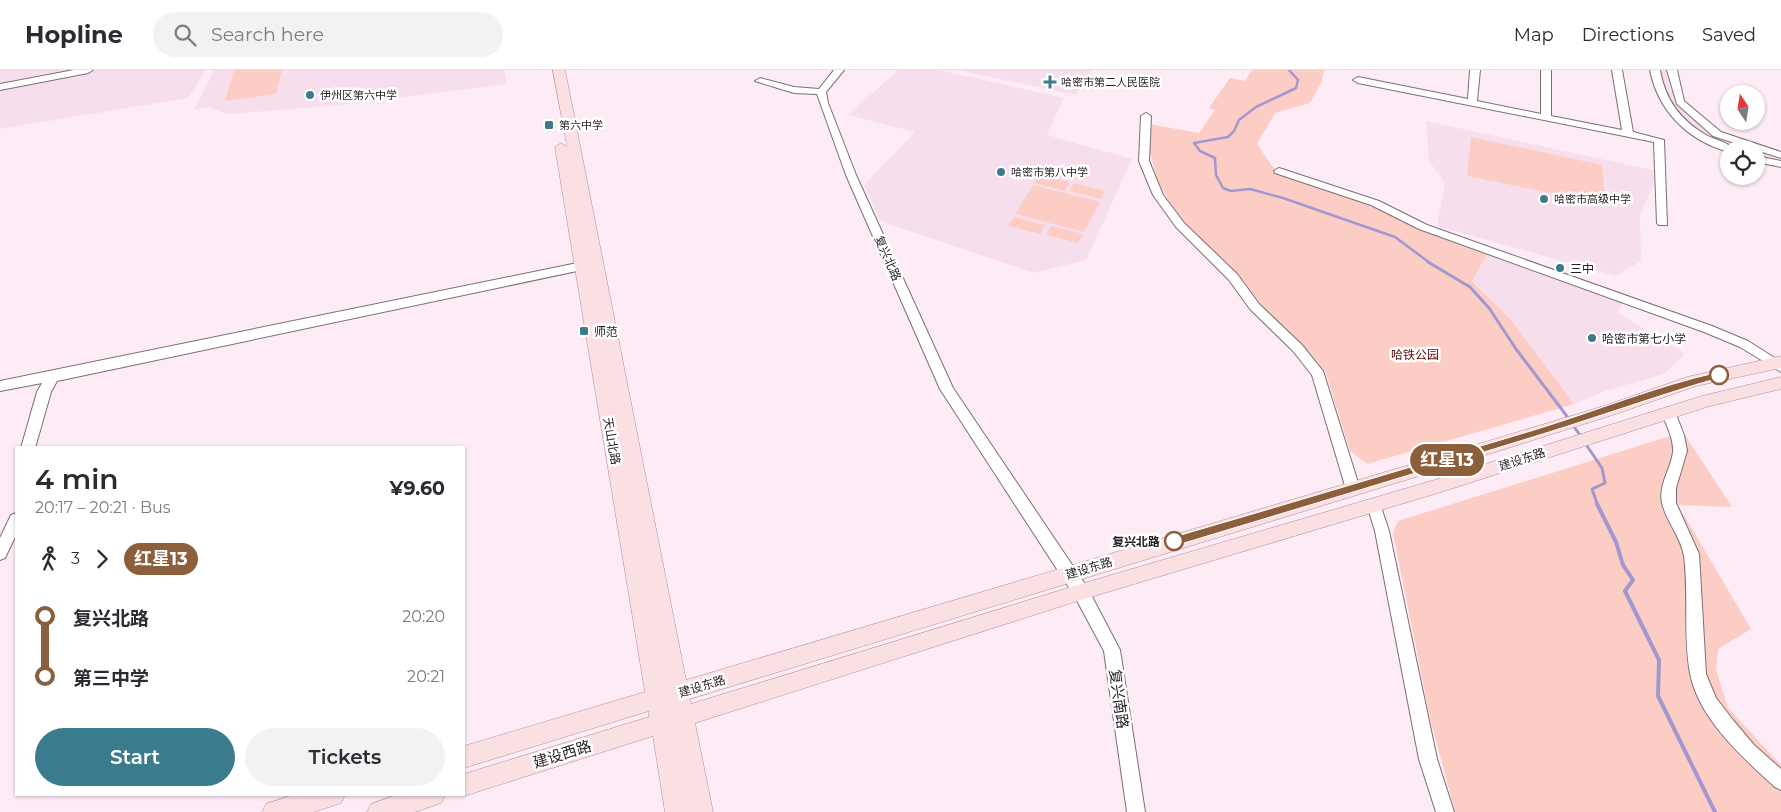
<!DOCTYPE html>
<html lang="en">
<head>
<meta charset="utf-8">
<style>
	:root { --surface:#fff; --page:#f2f2f3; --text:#2b2b33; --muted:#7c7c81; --line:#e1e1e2; --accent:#3a7c8e }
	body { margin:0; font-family:Montserrat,"Noto Sans SC",sans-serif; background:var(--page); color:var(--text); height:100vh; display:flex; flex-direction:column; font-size:19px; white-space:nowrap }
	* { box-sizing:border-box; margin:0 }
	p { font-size:16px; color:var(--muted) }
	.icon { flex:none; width:28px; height:28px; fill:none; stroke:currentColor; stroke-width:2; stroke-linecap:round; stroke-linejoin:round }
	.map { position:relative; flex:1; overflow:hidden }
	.details { position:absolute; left:15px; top:376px; width:450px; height:350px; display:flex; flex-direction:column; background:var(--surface); border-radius:0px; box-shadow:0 1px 4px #0004 }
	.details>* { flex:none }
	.badge { padding:0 10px; border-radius:16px; font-size:18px; line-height:32px }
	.needle { width:32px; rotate:348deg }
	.tools { position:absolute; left:1720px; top:15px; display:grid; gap:10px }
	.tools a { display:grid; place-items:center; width:45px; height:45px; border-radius:50%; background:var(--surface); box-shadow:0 1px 4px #0004; font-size:25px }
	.map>.badge { position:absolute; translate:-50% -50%; box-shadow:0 0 0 2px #fff }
	.legs { display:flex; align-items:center; gap:8px; height:55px; padding:0 20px; font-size:16px }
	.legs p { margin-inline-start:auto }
	.headline { display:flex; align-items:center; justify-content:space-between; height:85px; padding:0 20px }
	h1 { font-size:28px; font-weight:600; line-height:38px }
	.action { display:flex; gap:10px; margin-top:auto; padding:10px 20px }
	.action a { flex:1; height:58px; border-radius:30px; background:var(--accent); color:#fff; font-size:20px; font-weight:600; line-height:58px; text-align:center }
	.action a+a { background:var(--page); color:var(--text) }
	ul { padding:0 20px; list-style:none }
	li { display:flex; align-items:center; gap:18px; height:60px; font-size:19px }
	li i { display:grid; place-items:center; width:8px; height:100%; margin:0 6px; background:currentColor }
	li i::after { content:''; width:12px; height:12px; margin:-6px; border:4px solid; border-radius:50%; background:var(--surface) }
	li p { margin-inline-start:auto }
	li:first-child i { background:linear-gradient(#0000 50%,currentColor 0) }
	li:last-child i { background:linear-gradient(currentColor 50%,#0000 0) }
	header { display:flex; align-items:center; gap:30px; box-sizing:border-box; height:70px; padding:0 25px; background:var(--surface); border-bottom:1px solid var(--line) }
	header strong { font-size:24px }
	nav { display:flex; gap:28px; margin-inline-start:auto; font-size:18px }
	.search { width:350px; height:45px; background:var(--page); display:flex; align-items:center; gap:12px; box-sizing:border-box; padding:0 18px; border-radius:28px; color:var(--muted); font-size:19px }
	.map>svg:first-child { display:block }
	.built { fill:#f7deed }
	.green { fill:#fccdc4 }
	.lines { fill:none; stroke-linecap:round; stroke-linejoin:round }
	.stream-far2 { stroke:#a198d0; stroke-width:2.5 }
	.stream-far1 { stroke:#a198d0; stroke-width:3 }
	.stream { stroke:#a198d0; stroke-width:4 }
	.minor-casing { stroke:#7d6d76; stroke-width:2 }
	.major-casing { stroke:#ae8d94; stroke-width:1 }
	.minor { fill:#fff; fill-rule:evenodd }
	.major { fill:#fadfe3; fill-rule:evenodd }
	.line-1 { fill:#8b5e3c; stroke:#fff }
	.poi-dot { fill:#3a7c8e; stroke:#fff; stroke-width:2 }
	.stop-1-dot { fill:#fff; stroke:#8b5e3c; stroke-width:2.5 }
	.labels { text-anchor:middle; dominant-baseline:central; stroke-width:5; stroke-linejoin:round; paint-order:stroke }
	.far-poi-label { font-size:11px; fill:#251e22; stroke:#fff; text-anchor:start }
	.street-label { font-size:12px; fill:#251e22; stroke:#fff }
	.poi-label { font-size:12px; fill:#251e22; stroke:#fff; text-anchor:start }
	.park-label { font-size:12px; fill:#5c0d05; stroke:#fff }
	.stop-label { font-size:12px; font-weight:bold; fill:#251e22; stroke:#fff; text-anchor:end }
	.near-street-label { font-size:15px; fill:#251e22; stroke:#fff }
</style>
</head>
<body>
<header>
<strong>Hopline</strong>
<div class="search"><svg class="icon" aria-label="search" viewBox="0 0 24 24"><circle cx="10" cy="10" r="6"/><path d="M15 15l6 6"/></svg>Search here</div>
<nav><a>Map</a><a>Directions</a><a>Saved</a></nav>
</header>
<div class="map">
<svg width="1781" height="742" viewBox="0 0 1781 742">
	<rect width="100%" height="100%" fill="#fdebf6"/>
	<!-- built -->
	<path class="built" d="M0,0H206L188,28L0,59Z
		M214,0H504L507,14L329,36L229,44L208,37L194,40Z
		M898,0H938L1064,28L1047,65L1132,89L1086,190L1034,203L880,151L864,115L915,62L848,45Z
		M958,0H1091L1076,25Z
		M1654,0H1673L1675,14L1688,35L1724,65L1781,82V94L1756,90V79H1729L1689,62L1673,48L1662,28Z
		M1426,51L1657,101L1656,108L1640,146L1641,191L1616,206L1437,156L1445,113L1429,91Z
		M1488,183L1625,230L1617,242L1685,284L1664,304L1605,321L1574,334L1513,252L1472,210Z"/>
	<!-- green -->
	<path class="green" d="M234,0H282L276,24L225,31Z
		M1252,0H1324L1322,11L1310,33L1275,43L1257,74L1272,96L1287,107L1373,135L1420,160L1488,183L1472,211L1513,252L1574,334L1367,394L1350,381L1325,301L1309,281L1270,246L1232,199L1186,157L1173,138L1158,112L1148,75L1149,54L1199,63L1215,40L1209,38L1230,8L1245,11Z
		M1471,67L1602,95L1606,134L1467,106Z
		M1039,105L1069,112L1065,121L1034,113Z
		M1074,113L1105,121L1101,129L1070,121Z
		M1033,115L1100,132L1084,162L1015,144Z
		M1014,147L1045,155L1040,164L1008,156Z
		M1051,156L1083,164L1078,173L1046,165Z
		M1683,362L1732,437L1678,435L1751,559L1718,579L1716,600L1728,638L1781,695V742H1455L1430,648L1393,463L1398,451Z"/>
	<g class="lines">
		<!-- stream-far2 -->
		<path class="stream-far2" d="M1289,0L1298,10L1296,18L1256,37L1239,50L1234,61L1228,67L1194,73L1200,81L1215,88L1216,105L1223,118L1231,121L1250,119L1283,128L1395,167L1430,193"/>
		<!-- stream-far1 -->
		<path class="stream-far1" d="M1428,192L1470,217L1489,238L1516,279L1569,349
			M1572,354L1582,368
			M1585,373L1602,398L1605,413L1592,419L1598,436"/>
		<!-- stream -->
		<path class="stream" d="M1597,434L1616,472L1623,495L1633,510L1625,521L1659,590L1658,626L1715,742"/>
		<defs>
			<path id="minor" d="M74,0H93L88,3L0,20V14Z
				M834,0H844L826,22L828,33L856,105L953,318L1087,517L1120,580L1145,742H1127L1104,581L1075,527L940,319L846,105L817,24L794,23L755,11L760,8L794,17L819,19Z
				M1470,0H1480L1477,31L1541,44V0H1551V46L1622,60L1612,0H1622L1633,62L1664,70L1667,155H1659L1657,153L1654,72L1358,13L1353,10L1358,7L1468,29Z
				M1650,0H1660C1665,29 1680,50 1706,65C1715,70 1727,72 1734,79H1729V82C1688,71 1658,41 1650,0Z
				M1667,0H1677L1684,31L1721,62L1781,82V88L1713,66L1677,34Z
				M1146,43L1151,46L1149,91L1163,125L1184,153L1237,204L1259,234L1302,275L1323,301L1360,419L1358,423H1348L1346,419L1312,305L1293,281L1250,239L1229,210L1176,157L1153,125L1139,91L1141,46Z
				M1756,86L1781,91V97L1756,92Z
				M1279,98L1379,131L1427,155L1712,256L1748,271L1781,292V302L1740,277L1704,262L1419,159L1371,135L1275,103L1274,101Z
				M592,190L598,194L596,197L57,311L51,322L35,378H21L37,322L42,313L0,321V311Z
				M1668,337L1675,342L1684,365L1687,381L1676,418V433L1699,484L1706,604L1716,628L1733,650L1754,675L1781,699V720L1775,717C1743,688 1698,648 1690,603C1683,566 1689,524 1684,486C1681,467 1666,451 1662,433C1658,415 1671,399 1673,382C1674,369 1666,354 1661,342Z
				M1374,429L1379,431L1389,461L1437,689L1454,742H1436L1419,689L1375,461L1367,435L1369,431Z
				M16,443V465L5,488L0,490V468L11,445Z"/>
			<path id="major" d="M553,0H565L686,610L1419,392L1604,336L1687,307L1781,286V298L1696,316L1616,344L1419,406L690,629L691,634L1081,514L1438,409L1702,326L1781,307V319L1710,336L1438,423L1081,530L695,653L713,742H689L674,660L689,742H665L653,666L464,726L461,725H464V704L649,647V641L464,698V676L645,622L555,77L561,73L567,77Z
				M293,725H345L341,733L314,742H262L266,734Z
				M396,725H445L441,733L415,742H367L371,734Z"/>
		</defs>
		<!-- minor casing -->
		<use href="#minor" class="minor-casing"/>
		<!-- major casing -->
		<use href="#major" class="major-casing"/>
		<!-- minor -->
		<use href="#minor" class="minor"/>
		<!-- major -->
		<use href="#major" class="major"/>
	</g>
	<!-- line-1 -->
	<path class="line-1" d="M1719,302L1722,303V307C1655,326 1590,350 1523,370C1407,406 1290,441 1174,476L1169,471L1174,467C1294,432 1414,396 1534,360C1596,341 1656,316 1719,302Z"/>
	<!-- markers -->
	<g class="poi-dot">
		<path d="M1047.5 4.5h5v5h5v5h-5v5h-5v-5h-5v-5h5z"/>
		<circle cx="310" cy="25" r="5"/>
		<rect x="544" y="50" width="10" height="10" rx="2.5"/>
		<circle cx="1001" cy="102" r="5"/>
		<circle cx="1544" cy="129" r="5"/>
		<circle cx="1560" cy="198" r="5"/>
		<rect x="579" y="256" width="10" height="10" rx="2.5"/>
		<circle cx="1592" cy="268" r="5"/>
	</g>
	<g class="stop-1-dot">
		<circle cx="1719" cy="305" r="9"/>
		<circle cx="1174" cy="471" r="9"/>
	</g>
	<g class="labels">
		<!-- far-poi labels -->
		<g class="far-poi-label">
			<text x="1061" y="12">哈密市第二人民医院</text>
			<text x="320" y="25">伊州区第六中学</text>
			<text x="559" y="55">第六中学</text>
			<text x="1011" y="102">哈密市第八中学</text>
			<text x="1554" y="129">哈密市高级中学</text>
		</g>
		<!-- street labels -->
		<g class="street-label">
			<text transform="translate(888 188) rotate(66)">复兴北路</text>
			<text transform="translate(612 371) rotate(80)">天山北路</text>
			<text transform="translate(1522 389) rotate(-18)">建设东路</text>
			<text transform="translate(1089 498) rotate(-17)">建设东路</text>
			<text transform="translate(702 616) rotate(-17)">建设东路</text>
		</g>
		<!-- poi labels -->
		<g class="poi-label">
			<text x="1570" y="198">三中</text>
			<text x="594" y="261">师范</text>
			<text x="1602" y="268">哈密市第七小学</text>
		</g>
		<!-- park labels -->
		<g class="park-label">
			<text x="1415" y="284">哈铁公园</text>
		</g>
		<!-- stop labels -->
		<g class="stop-label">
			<text x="1160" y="471">复兴北路</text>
		</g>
		<!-- near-street labels -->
		<g class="near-street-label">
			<text transform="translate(1119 629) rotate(82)">复兴南路</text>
			<text transform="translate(562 684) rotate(-17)">建设西路</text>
		</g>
	</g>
</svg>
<div class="tools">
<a><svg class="needle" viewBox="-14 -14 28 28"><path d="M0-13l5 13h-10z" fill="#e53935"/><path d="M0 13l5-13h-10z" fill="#7c7c81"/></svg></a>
<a><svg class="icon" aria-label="locate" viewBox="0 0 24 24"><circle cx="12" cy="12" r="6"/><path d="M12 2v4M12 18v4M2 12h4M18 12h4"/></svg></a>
</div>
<b class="badge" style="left:1447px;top:390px;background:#8b5e3c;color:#fff">红星13</b>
<section class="details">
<div class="headline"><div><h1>4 min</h1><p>20:17 – 20:21 · Bus</p></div><b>¥9.60</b></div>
<div class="legs"><svg class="icon" aria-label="walk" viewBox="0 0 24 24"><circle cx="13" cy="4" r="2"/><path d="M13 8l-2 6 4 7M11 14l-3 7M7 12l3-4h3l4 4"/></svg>3<svg class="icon" aria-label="forward" viewBox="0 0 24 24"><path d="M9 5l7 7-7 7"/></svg><b class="badge" style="background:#8b5e3c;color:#fff">红星13</b></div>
<ul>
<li><i style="color:#8b5e3c"></i><b>复兴北路</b><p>20:20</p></li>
<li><i style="color:#8b5e3c"></i><b>第三中学</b><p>20:21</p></li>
</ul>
<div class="action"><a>Start</a><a>Tickets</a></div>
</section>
</div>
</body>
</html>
